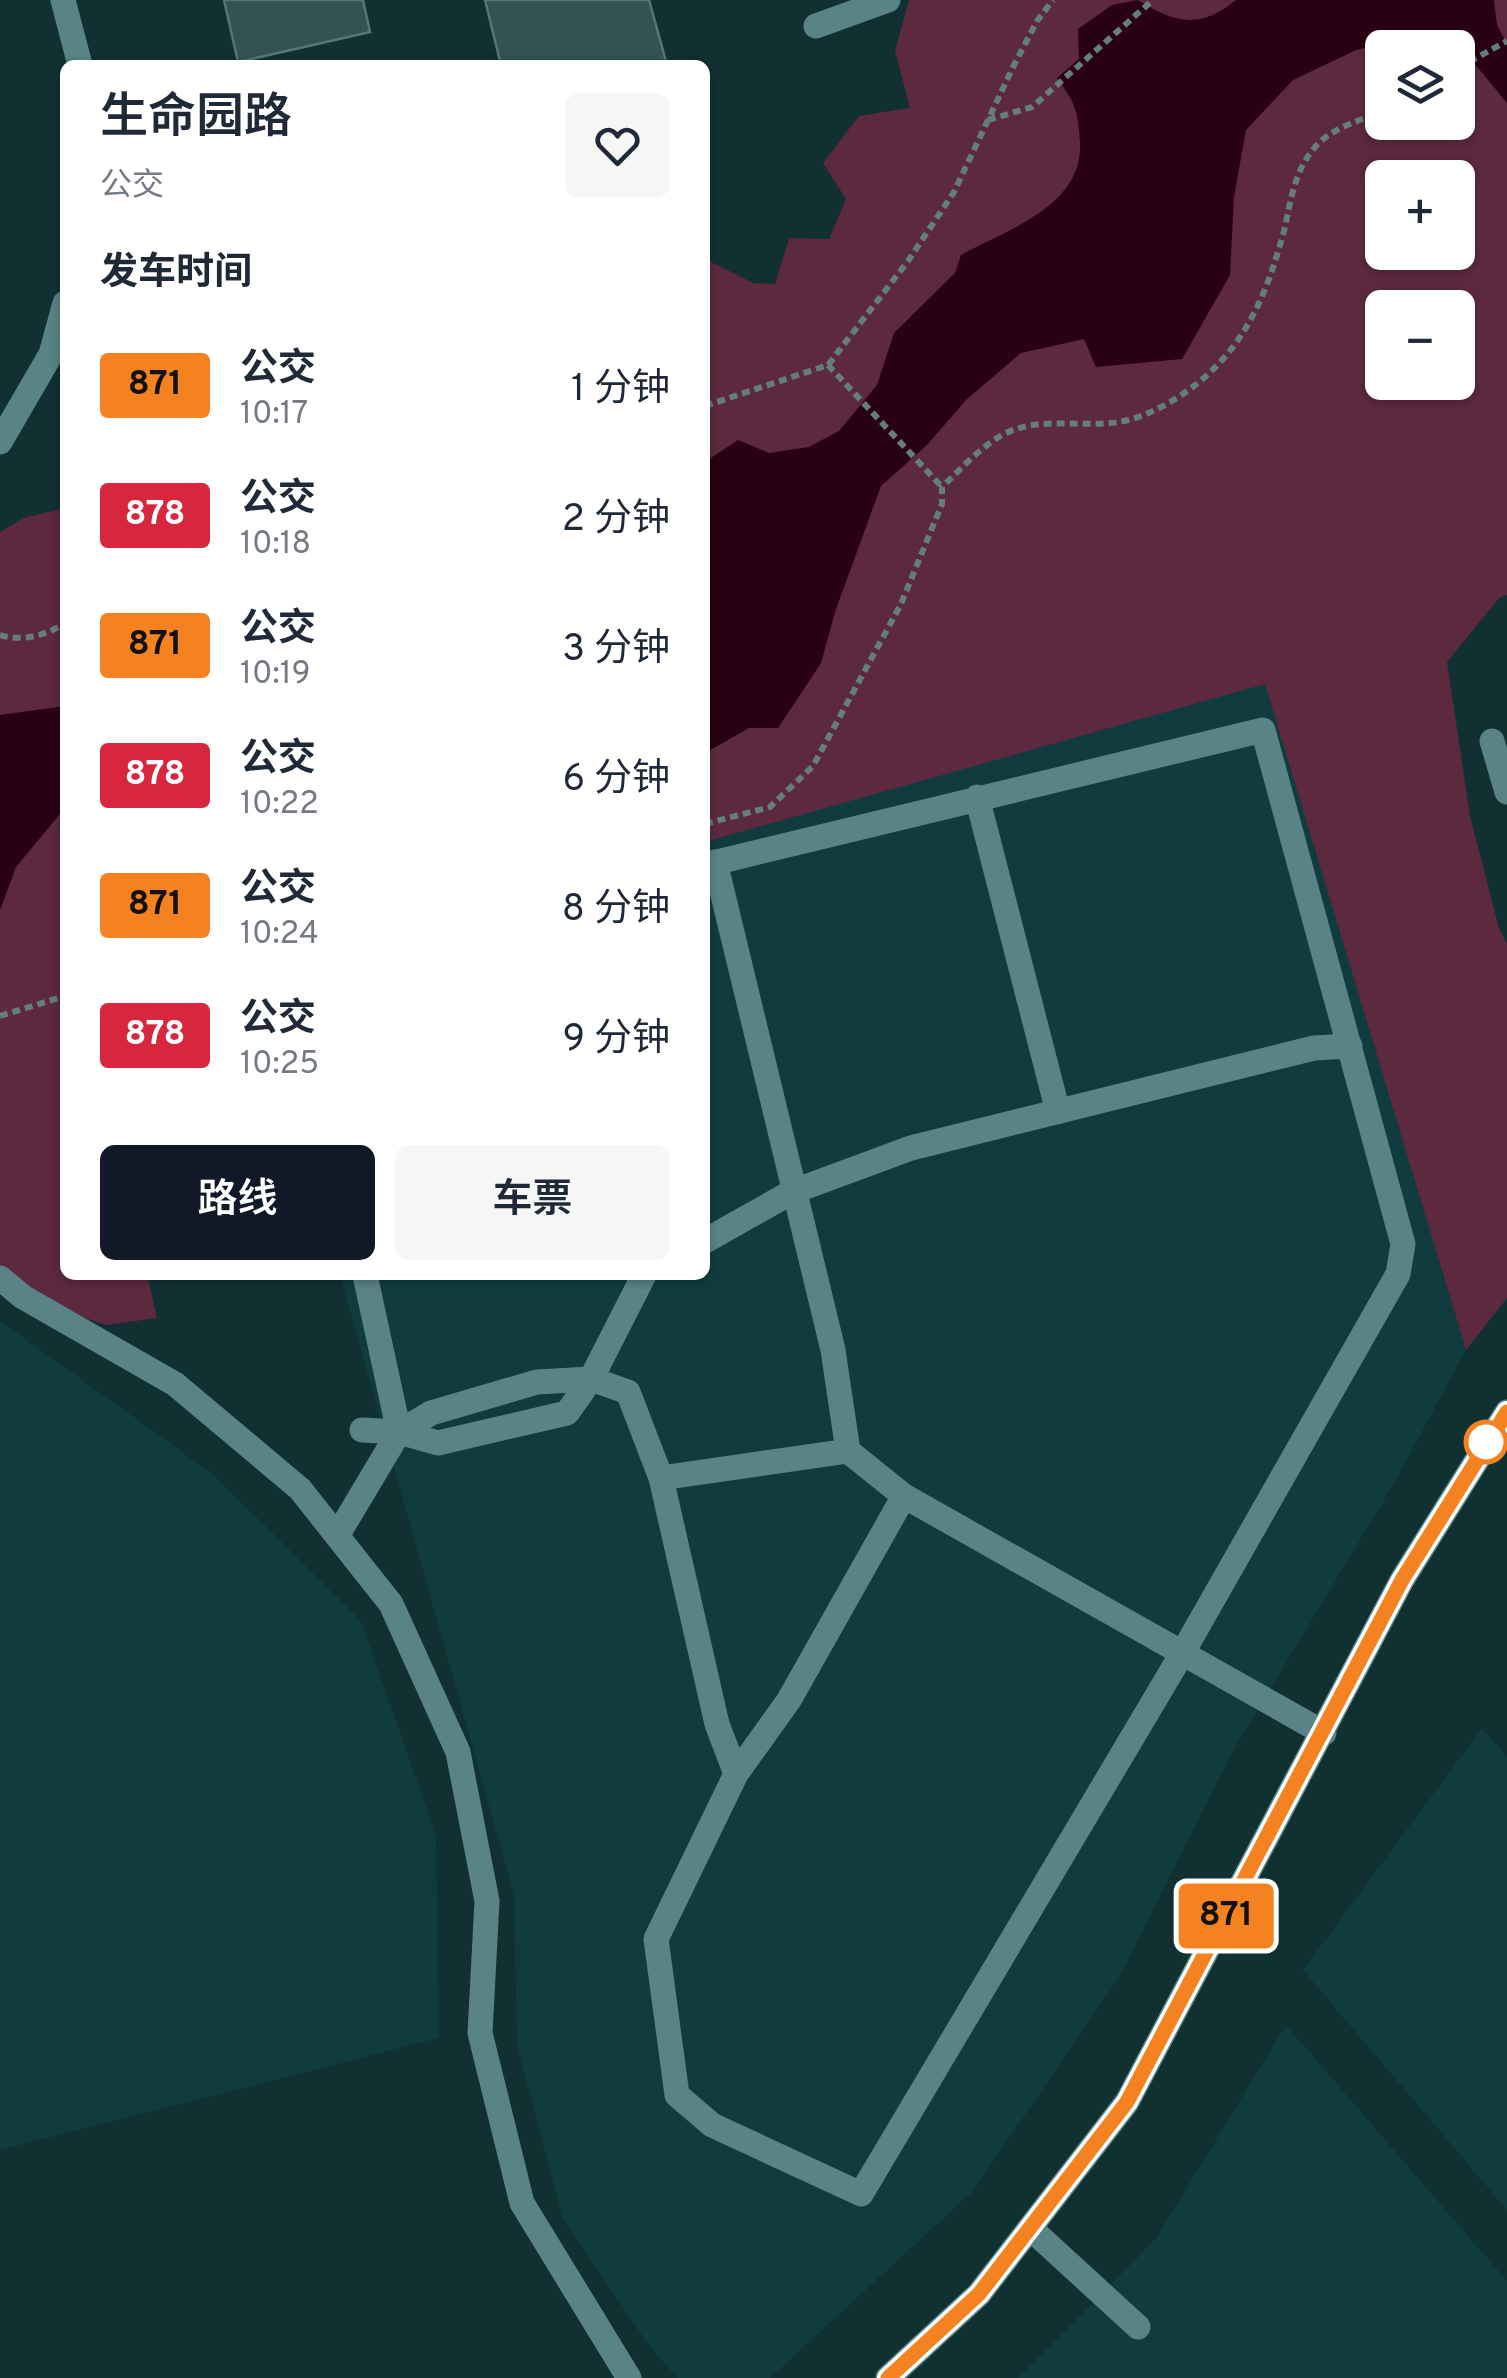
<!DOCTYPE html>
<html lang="zh">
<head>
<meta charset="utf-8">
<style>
	:root { --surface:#fff; --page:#f6f6f7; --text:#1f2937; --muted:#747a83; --accent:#111827 }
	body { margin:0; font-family:Overpass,"Noto Sans SC",sans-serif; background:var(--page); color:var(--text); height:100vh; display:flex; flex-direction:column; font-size:38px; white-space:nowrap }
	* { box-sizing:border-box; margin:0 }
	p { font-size:32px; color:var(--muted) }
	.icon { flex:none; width:55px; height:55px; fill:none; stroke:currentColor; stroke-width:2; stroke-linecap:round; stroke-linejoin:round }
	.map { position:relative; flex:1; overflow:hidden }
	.drawer { position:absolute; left:60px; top:60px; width:650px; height:1220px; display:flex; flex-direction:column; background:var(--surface); border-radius:15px; box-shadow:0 2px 8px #0004 }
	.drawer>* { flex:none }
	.badge { padding:0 20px; border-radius:8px; font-size:35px; line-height:65px }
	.fabs { position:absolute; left:1365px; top:30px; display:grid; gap:20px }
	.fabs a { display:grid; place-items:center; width:110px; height:110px; border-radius:15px; background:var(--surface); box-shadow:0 2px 8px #0004; font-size:50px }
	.map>.badge { position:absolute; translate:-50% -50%; box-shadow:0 0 0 5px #fff }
	h2 { padding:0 40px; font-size:38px; line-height:90px }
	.round { display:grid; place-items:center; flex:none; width:105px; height:105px; border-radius:15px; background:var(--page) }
	.headline { display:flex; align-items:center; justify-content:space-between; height:170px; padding:0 40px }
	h1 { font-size:48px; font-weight:600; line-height:75px }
	.action { display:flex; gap:20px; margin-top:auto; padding:20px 40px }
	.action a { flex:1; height:115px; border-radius:15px; background:var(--accent); color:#fff; font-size:40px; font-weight:600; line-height:115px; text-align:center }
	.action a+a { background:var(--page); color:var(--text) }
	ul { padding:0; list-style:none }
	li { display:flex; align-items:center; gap:30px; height:130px; padding:0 40px }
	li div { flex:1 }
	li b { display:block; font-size:38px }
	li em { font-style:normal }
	li .badge { min-width:110px; font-weight:700; text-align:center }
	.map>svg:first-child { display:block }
	.built { fill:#103c3f }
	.green { fill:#5c293f; fill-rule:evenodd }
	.water { fill:#2a0013 }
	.building { fill:#335254; stroke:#557577; stroke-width:2.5 }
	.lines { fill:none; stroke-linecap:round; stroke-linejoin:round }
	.path { stroke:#647d7f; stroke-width:6; stroke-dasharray:8 5; stroke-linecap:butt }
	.minor { stroke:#598386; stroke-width:25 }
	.line-casing { stroke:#fff; stroke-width:22 }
	.line { stroke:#f58220; stroke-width:15 }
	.stop-dot { fill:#fff; stroke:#f58220; stroke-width:5 }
</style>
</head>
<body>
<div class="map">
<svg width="1507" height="2378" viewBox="0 0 1507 2378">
	<rect width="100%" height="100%" fill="#113032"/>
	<!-- built -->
	<path class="built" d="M1265,683L1466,1350L1392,1487L1234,1749L1120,1976L972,2192L770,2378H677L648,2344L563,2219L517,2046L514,1895L340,1275H705V842Z
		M0,1321L213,1474L361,1621L436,1835L439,2038L0,2150Z
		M1482,1728L1507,1756V2210L1303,1970Z
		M1286,2025L1507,2281V2378H1018L1155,2240Z"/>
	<!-- green -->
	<path class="green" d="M909,0H1507V595L1499,598L1447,662L1470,816L1499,928L1507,944V1298L1466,1350L1265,684L705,842V259L753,283L775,284L789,238L829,239L846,199L823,163L859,116L910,108L895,51ZM1382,48H1458V122H1382ZM1382,178H1458V252H1382ZM1382,308H1458V382H1382Z
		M65,508V1275H147L157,1318L106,1325L23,1297L0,1278V532L24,518Z"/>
	<!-- water -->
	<path class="water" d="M1138,0C1176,24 1200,29 1236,0H1494L1497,25L1507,44V103L1451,35L1413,36L1356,50L1293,80L1246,130L1234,197L1230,275L1182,359L1096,367L1084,339L1021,353L966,400L927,445L881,486L836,609L821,663L778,728H749L705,753V462L738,440L769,453L809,447L839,431L877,385L894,333L955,273L961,255C1007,230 1083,206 1080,143C1078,111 1076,104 1057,78L1079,59L1078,29L1112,5Z
		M65,706V808L16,867L0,910V715Z"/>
	<!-- building -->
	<path class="building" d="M224,0H363L370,32L238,62Z
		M485,0H649L667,65H501Z"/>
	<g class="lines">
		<!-- path -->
		<path class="path" d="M1458,68L1507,41
			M988,120L1032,107L1153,0
			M828,365L942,487
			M705,406L828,365L908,261L954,192L1013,67L1037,21L1053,0
			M0,635C22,642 47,635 65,623
			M705,824L770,807L813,766L901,604L942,504V487C962,468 981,446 1006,433C1042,416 1082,428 1119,422C1149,417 1184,396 1206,376C1250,337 1269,286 1284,231C1291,201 1294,170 1316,146C1333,127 1360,121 1382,111
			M0,1016L65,996"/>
		<!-- minor -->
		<path class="minor" d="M63,0L80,65
			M816,26L888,0
			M0,442L51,354L65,303
			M1492,741L1507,792
			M977,797L1058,1112
			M705,865L1263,730L1403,1244L1398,1274L1183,1652L861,2194L712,2125L677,2095L656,1939L736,1774L789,1700L904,1496L848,1451L833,1350L715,862
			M705,1241L792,1192L911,1148L1314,1048L1350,1046
			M365,1275L399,1432
			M0,1278L23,1297L175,1384L300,1489L391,1604L458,1752L487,1901L480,2033L522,2203L629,2378
			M362,1430L399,1432L438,1443L567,1413L591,1379L644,1275
			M661,1478L848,1451
			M904,1496L1324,1733
			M337,1536L399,1432L431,1413L537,1382L591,1379L628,1392L661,1478L717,1724L736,1774
			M1030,2228L1138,2327
			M888,2378L979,2294L1127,2102L1402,1580L1507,1412"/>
	</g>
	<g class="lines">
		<defs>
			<path id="line" d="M888,2378L979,2294L1127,2102L1402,1580L1507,1412"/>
		</defs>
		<!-- line casing -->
		<use href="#line" class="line-casing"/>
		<!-- line -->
		<use href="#line" class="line"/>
	</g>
	<!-- markers -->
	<circle class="stop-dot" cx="1486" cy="1442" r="20"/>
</svg>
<div class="fabs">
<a><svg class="icon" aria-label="layers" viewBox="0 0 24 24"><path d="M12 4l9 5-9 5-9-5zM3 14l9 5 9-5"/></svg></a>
<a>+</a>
<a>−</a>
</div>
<b class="badge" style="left:1226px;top:1916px;background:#f58220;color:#111">871</b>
<section class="drawer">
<div class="headline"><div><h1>生命园路</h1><p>公交</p></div><a class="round"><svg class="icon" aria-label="heart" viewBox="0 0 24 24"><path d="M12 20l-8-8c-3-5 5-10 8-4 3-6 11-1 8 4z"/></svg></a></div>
<h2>发车时间</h2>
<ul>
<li><span class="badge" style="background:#f58220;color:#111">871</span><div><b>公交</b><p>10:17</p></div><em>1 分钟</em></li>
<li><span class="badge" style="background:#d7263d;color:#fff">878</span><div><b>公交</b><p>10:18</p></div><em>2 分钟</em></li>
<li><span class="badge" style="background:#f58220;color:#111">871</span><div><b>公交</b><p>10:19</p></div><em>3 分钟</em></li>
<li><span class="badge" style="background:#d7263d;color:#fff">878</span><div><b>公交</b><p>10:22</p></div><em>6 分钟</em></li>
<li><span class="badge" style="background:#f58220;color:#111">871</span><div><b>公交</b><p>10:24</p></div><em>8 分钟</em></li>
<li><span class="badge" style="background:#d7263d;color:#fff">878</span><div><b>公交</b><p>10:25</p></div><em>9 分钟</em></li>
</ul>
<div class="action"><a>路线</a><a>车票</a></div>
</section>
</div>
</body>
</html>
